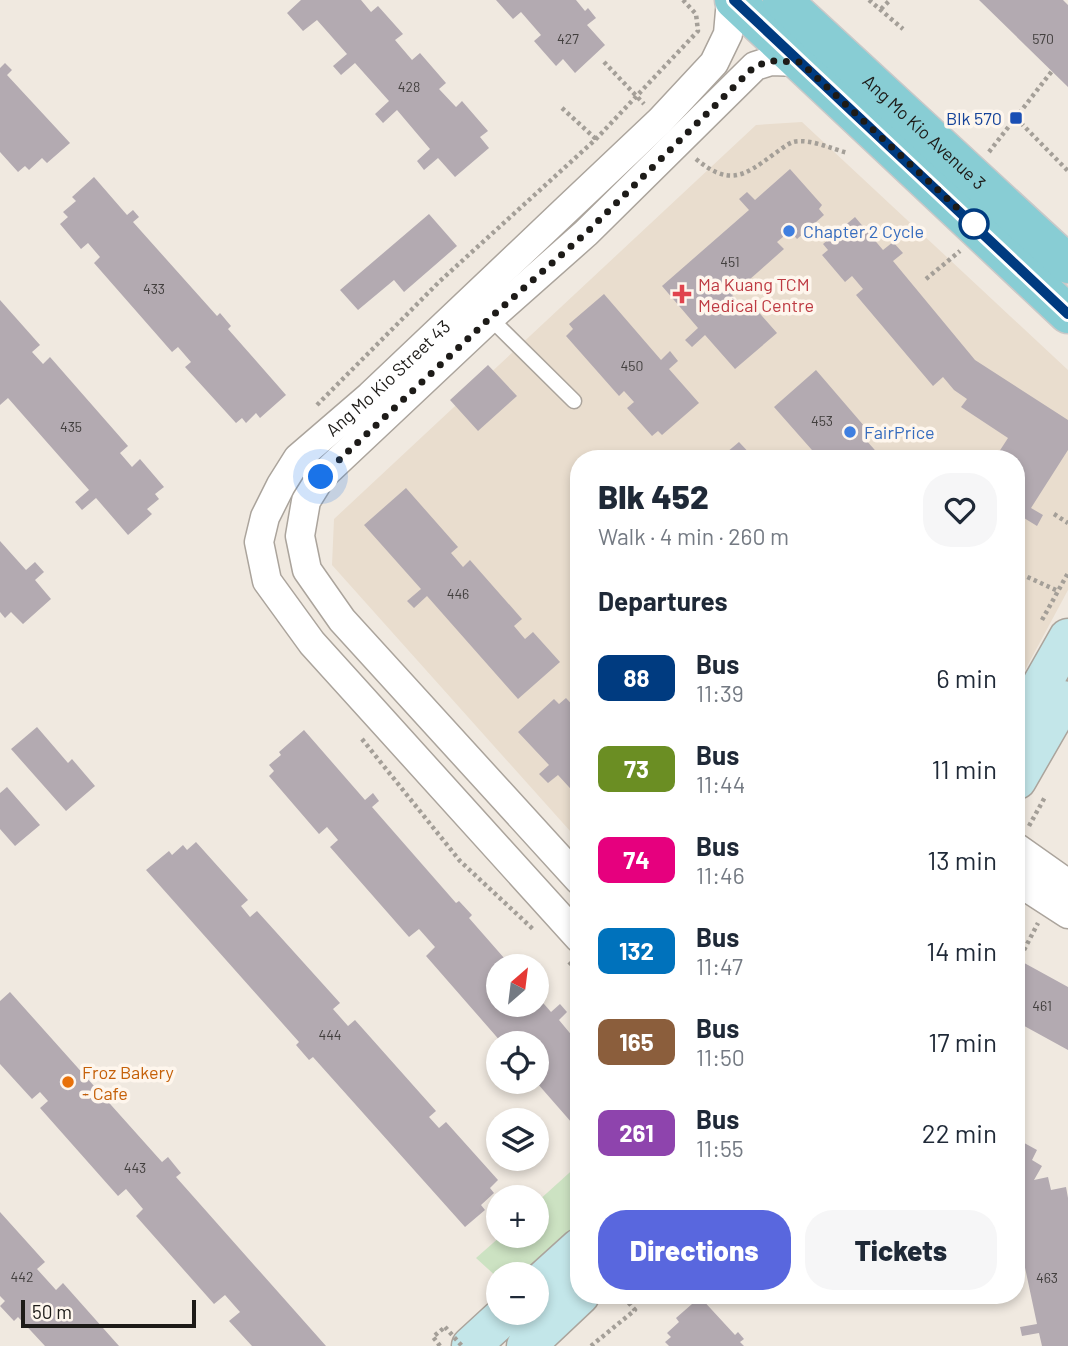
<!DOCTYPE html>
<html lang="en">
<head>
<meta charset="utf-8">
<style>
	:root { --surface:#fff; --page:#f6f6f7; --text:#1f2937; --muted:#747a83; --accent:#5967de }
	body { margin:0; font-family:Barlow,sans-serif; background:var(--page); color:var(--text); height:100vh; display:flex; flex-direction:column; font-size:26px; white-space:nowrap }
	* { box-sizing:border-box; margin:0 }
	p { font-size:23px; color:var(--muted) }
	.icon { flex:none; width:38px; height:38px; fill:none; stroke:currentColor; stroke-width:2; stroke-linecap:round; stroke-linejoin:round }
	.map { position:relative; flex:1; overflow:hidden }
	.details { position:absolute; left:570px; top:450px; width:455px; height:854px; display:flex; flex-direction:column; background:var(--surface); border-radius:28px; box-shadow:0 4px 10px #0003 }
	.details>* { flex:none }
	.badge { padding:0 14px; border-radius:10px; font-size:24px; line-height:46px }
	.needle { width:46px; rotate:28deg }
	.tools { position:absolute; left:486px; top:954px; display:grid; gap:14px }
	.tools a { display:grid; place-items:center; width:63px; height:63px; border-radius:50%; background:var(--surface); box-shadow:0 4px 10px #0003; font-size:35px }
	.scale { position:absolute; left:21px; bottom:18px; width:175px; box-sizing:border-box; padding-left:7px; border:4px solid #1d1b18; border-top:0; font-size:19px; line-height:24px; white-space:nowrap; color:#1d1b18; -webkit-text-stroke:5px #fef6ed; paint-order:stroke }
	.you { position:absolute; width:35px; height:35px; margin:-18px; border:5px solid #fff; border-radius:50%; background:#1a73e8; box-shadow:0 0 0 10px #1a73e833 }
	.map>.badge { position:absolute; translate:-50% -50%; box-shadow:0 0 0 4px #fff }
	h2 { padding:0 28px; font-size:26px; line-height:63px }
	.round { display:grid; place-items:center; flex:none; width:74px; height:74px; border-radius:28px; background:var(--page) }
	.overview { display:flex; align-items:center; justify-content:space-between; height:119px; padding:0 28px }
	h1 { font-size:33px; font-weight:800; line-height:52px }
	.button { display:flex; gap:14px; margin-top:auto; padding:14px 28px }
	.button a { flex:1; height:80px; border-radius:28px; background:var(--accent); color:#fff; font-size:28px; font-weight:800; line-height:80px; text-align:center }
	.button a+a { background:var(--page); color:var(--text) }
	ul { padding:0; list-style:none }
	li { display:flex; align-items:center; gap:21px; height:91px; padding:0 28px }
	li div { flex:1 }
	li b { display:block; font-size:26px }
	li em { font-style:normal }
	li .badge { min-width:77px; font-weight:700; text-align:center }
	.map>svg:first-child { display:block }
	.built { fill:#e9ddce }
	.green { fill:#cce2c2 }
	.building { fill:#b3aab1 }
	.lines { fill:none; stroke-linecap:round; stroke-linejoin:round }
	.service-casing { stroke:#aba49c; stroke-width:17 }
	.minor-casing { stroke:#aba49c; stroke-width:31 }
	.secondary-casing { stroke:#aba49c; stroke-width:41 }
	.primary-casing { stroke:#c9c8c8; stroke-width:41 }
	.path { stroke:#a49f98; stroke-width:4.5; stroke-dasharray:3.5 3.5; stroke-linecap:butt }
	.service { stroke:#fff; stroke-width:14 }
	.minor { stroke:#fff; stroke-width:28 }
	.secondary { stroke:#c3e6e9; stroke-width:38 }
	.primary { stroke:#88cdd4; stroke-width:38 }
	.path-bridge { stroke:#a49f98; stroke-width:4.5; stroke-dasharray:3.5 3.5; stroke-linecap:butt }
	.line-casing { stroke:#fff; stroke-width:16 }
	.line { stroke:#003b80; stroke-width:10 }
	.walk { stroke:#1d1b18; stroke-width:7; stroke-dasharray:0 12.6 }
	.transit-dot { fill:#1a4fb4; stroke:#fef6ed; stroke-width:2.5 }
	.stop-dot { fill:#fff; stroke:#003b80; stroke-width:3.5 }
	.shop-dot { fill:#3f7fe0; stroke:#fef6ed; stroke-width:2.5 }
	.health-dot { fill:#e0444e; stroke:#fef6ed; stroke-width:2.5 }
	.food-dot { fill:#e8710a; stroke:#fef6ed; stroke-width:2.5 }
	.labels { text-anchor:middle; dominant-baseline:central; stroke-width:7; stroke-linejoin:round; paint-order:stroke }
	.number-label { font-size:14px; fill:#423f3e }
	.transit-label { font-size:18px; fill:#164399; stroke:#fef6ed; text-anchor:end }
	.street-label { font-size:18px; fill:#1d1b18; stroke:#fef6ed }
	.shop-label { font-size:18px; fill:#366cbe; stroke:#fef6ed; text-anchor:start }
	.health-label { font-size:18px; fill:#be3a42; stroke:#fef6ed; text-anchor:start }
	.food-label { font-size:18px; fill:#c56008; stroke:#fef6ed; text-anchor:start }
</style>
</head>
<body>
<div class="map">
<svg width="1068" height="1346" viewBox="0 0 1068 1346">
	<rect width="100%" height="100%" fill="#f0e9e0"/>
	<!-- built -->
	<path class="built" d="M802,122L1068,370V590L1017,685V458H579V841L332,565L334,519L756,125Z"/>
	<!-- green -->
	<path class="green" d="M579,1164V1248L537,1274H499V1279L476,1258L501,1236H537V1202Z"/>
	<!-- building -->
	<path class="building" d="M301,0H361L371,12L378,6L403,34L395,40L412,60L420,53L446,83L439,89L456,107L462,101L488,131L480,137L489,148L455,177L438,158L424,170L417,161L430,149L397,110L383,123L375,114L389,101L355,63L341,75L333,66L347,54L317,20L303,31L287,13Z
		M496,0H576L585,11L588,8L596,18L587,25L605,45L575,73L563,59L556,66L534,41L541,35L521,12L513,19Z
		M979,0H1063L1068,5V87Z
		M5,63L12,70L7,75L70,143L47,163L42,158L29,170L25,166L18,172L0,152V68Z
		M790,169L822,205L819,209L824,215L797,239L790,231L777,242L784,249L732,295L742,306L748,300L777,333L735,369L705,335L692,347L685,340L698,328L662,286L749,210L739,199L747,192L755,200Z
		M94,177L127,215L133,210L139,217L133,222L217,316L220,313L231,326L228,329L286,395L260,418L256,413L246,423L242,418L236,423L185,367L191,362L178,347L172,352L94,263L100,257L88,243L81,249L60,224L68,217L63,212L76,201L72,197Z
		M429,214L457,246L404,292L394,280L358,310L340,290Z
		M855,217L883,250L893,242L903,253L893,261L975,360L1068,420V450L1031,508L1043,515L1037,526L1024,518L1017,530V458H995L1008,438L961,407L967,399L954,390L943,377L933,386L856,295L863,289L852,276L845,282L822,255L828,250L823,244Z
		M604,294L661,360L670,351L678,361L669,369L699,403L662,435L658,431L652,436L627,408L634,402L624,391L619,396L566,336L573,329L569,324Z
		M0,300L40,345L32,352L43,364L50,357L128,446L120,453L132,467L140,459L164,487L155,494L159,499L147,509L152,514L128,535L96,498L82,510L75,502L89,490L8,398L0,405Z
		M488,365L517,396L478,431L450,400Z
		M816,370L871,434L865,439L882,458H819L774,407Z
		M739,442L754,458H720Z
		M406,488L458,547L451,553L463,567L470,560L522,619L514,626L525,639L533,632L560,662L518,699L427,596L414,608L407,601L421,589L364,525Z
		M0,541L26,570L35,562L44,572L35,580L51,599L23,624L11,612L5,618L0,612Z
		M566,698L579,712V798L558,775L548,783L539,774L549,765L518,732L554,699L559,704Z
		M37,727L68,763L72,759L95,786L66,811L11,749Z
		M304,730L365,800L373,793L379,801L372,807L456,903L459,901L472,915L469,918L511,966H499V1004H537V996L551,1012L560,1004L567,1012L559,1020L579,1044V1117L572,1123L537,1083V1043H502L426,956L435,947L419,929L409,937L330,847L338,840L327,827L319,834L269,776L274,771L269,765L281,755L279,752Z
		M7,787L40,825L15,846L0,829V793Z
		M196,842L248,900L241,906L250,917L257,911L340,1003L333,1009L348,1026L355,1020L436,1111L429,1117L439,1128L446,1122L498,1180L490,1188L494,1193L481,1205L485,1210L465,1227L313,1057L309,1060L296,1045L299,1042L146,870L169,851L172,855L183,845L187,850Z
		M1017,959L1068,987V1050L1017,1022Z
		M10,992L162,1162L168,1157L181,1173L176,1177L326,1346H252L229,1321L240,1312L225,1295L214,1304L136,1216L143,1209L126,1189L118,1196L40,1108L48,1101L40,1092L32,1099L0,1064V1001Z
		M1017,1139L1037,1150L1032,1160L1042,1166L1034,1180L1048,1177L1051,1190L1066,1187L1068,1198V1346H1042L1039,1333L1022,1336L1020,1327L1037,1324L1017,1230Z
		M0,1212L45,1262L37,1269L56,1290L63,1283L119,1346H45L18,1317L14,1321L0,1306L5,1301L0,1296Z
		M700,1297L735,1335L738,1332L744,1339L740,1342L744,1346H669L665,1342L671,1337L667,1333L679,1322L676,1318Z"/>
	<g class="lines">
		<defs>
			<path id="service" d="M488,316L574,401"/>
			<g id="minor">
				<path d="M1017,848L1068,884"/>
				<path d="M579,880L342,620L307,570L300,536L306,501L321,477L490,318L586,233L755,66L771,61L800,62"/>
				<path d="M1017,881L1068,914"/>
				<path id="s1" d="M579,938L312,643L267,581L259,542L265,517L281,485L298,458L370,396L567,209L660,121L714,63L728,34L731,0"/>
			</g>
			<path id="secondary" d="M1017,728L1068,638
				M1017,780L1063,700
				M537,1286L579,1248
				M471,1346L508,1312
				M526,1346L580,1295"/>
			<g id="primary">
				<path d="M734,0L1068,314"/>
				<path id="s2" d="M782,0L1068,264"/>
			</g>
		</defs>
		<!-- service casing -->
		<use href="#service" class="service-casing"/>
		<!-- minor casing -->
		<use href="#minor" class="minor-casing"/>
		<!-- secondary casing -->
		<use href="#secondary" class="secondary-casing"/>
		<!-- primary casing -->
		<use href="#primary" class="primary-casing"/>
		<!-- path -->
		<path class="path" d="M869,0L903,29
			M881,9L890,0
			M604,62L644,104
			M562,108L597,140
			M1016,118L1068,171
			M989,152L1052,71
			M696,159C729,186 743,177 774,154C780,150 787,144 793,142C809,138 832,149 848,153
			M926,279L960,251
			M317,405L440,281L596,139L698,31L696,14L683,0
			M1054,514L1068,523
			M1021,574L1058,591
			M1042,620L1068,573
			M362,739L460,861L534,930
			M1029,826L1045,797
			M1024,950L1038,923
			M569,962L579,972
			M440,1346L433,1337L445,1327
			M591,1346L635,1310L622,1295"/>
		<!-- service -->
		<use href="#service" class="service"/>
		<!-- minor -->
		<use href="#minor" class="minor"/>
		<!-- secondary -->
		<use href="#secondary" class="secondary"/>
		<!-- primary -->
		<use href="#primary" class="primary"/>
		<!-- path-bridge -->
		<path class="path-bridge" d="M445,1327L462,1346"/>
	</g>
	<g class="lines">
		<defs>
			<path id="line" d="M734,0L1068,314"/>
		</defs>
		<!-- line casing -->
		<use href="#line" class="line-casing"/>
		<!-- line -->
		<use href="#line" class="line"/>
		<!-- walk -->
		<path class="walk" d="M321,477L490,318L586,233L755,66L771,61L800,62L981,230L974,224"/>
	</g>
	<!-- markers -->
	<rect class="transit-dot" x="1009" y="111" width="14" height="14" rx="3.5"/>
	<circle class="stop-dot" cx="974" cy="224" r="14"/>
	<g class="shop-dot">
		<circle cx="789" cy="231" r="7"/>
		<circle cx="850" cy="432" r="7"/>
	</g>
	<path class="health-dot" d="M678.5 283.5h7v7h7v7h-7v7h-7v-7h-7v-7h7z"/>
	<circle class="food-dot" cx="68" cy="1082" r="7"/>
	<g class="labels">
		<!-- number labels -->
		<g class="number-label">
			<text x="568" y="38">427</text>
			<text x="1043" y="38">570</text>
			<text x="409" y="86">428</text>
			<text x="730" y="261">451</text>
			<text x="154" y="288">433</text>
			<text x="632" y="365">450</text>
			<text x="822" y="420">453</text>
			<text x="71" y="426">435</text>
			<text x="458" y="593">446</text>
			<text x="1042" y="1005">461</text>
			<text x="330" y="1034">444</text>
			<text x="135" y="1167">443</text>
			<text x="22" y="1276">442</text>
			<text x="1047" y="1277">463</text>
		</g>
		<!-- transit labels -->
		<g class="transit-label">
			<text x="1002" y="118">Blk 570</text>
		</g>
		<!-- street labels -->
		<g class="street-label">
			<text stroke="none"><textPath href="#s2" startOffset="194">Ang Mo Kio Avenue 3</textPath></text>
			<text stroke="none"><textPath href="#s1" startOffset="728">Ang Mo Kio Street 43</textPath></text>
		</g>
		<!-- shop labels -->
		<g class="shop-label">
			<text x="803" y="231">Chapter 2 Cycle</text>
			<text x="864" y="432">FairPrice</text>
		</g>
		<!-- health labels -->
		<g class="health-label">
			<text x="698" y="284">Ma Kuang TCM<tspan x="698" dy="21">Medical Centre</tspan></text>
		</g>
		<!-- food labels -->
		<g class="food-label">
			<text x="82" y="1072">Froz Bakery<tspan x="82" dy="21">- Cafe</tspan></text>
		</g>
	</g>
</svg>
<div class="tools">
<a><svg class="needle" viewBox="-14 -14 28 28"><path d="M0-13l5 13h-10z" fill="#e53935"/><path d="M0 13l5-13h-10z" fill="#747a83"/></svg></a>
<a><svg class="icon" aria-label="locate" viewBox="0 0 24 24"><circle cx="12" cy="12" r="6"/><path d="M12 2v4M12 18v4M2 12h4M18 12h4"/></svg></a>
<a><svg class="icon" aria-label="layers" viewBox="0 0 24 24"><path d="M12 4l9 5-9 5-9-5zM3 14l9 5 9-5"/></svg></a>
<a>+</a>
<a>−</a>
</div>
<div class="scale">50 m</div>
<div class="you" style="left:321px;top:477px"></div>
<section class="details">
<div class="overview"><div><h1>Blk 452</h1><p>Walk · 4 min · 260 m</p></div><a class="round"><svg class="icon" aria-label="heart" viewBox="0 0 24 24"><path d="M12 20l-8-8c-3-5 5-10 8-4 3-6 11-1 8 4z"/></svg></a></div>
<h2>Departures</h2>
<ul>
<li><span class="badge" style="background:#003b80;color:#fff">88</span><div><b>Bus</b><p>11:39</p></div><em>6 min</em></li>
<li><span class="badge" style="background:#6b8e23;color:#fff">73</span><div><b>Bus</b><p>11:44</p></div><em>11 min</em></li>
<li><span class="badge" style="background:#e6007e;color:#fff">74</span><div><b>Bus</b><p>11:46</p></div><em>13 min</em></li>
<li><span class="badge" style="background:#0072bc;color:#fff">132</span><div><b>Bus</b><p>11:47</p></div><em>14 min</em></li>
<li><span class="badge" style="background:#8b5e3c;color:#fff">165</span><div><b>Bus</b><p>11:50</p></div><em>17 min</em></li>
<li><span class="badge" style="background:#8e44ad;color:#fff">261</span><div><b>Bus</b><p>11:55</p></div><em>22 min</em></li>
</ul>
<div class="button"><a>Directions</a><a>Tickets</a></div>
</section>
</div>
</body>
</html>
